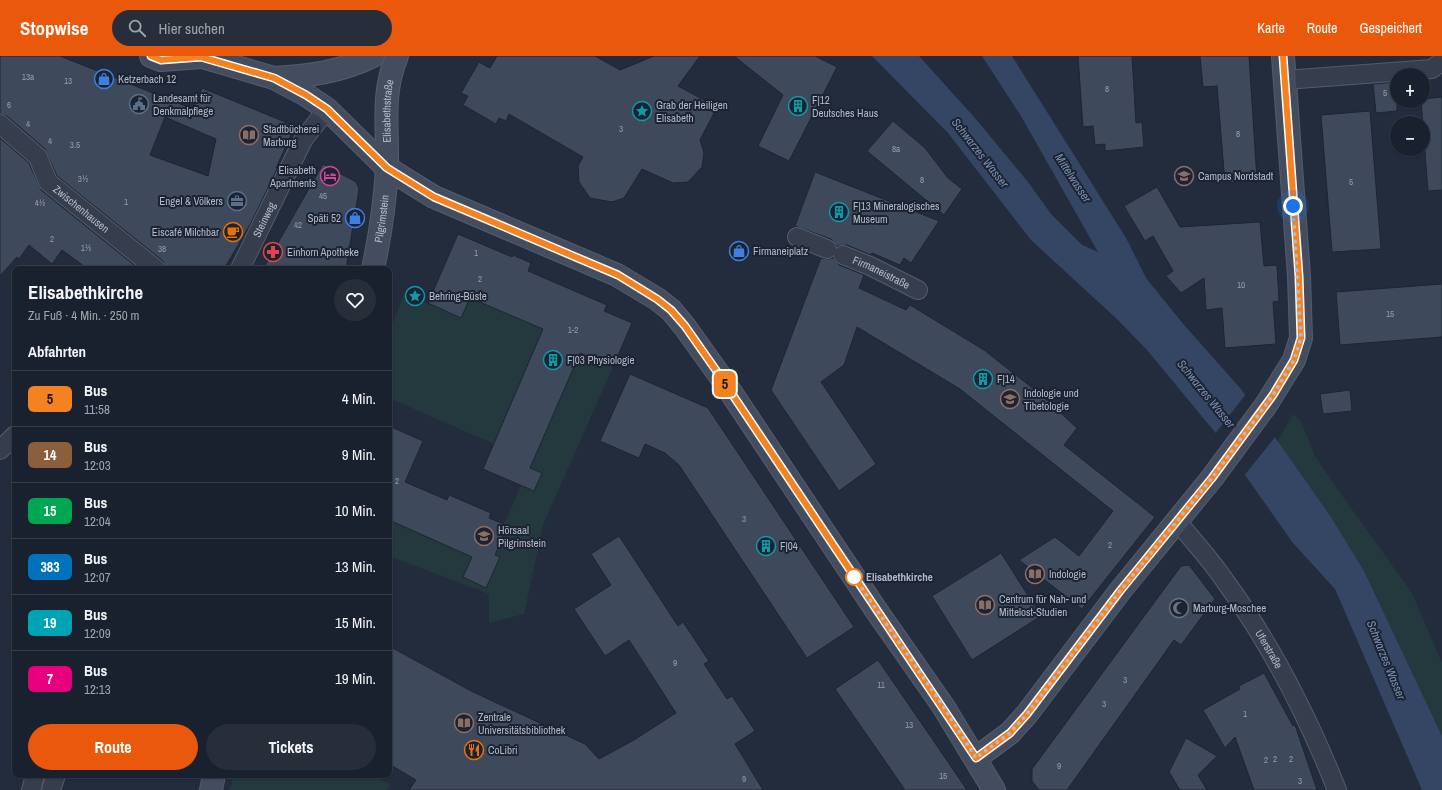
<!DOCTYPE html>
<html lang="de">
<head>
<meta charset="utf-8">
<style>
	:root { --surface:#1a212e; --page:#272e3a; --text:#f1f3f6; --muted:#9fa3aa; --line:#383e4a; --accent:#ea580c }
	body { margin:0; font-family:"Archivo Narrow",sans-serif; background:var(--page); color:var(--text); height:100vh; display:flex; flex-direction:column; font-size:15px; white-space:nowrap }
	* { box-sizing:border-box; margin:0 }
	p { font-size:13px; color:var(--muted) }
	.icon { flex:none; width:22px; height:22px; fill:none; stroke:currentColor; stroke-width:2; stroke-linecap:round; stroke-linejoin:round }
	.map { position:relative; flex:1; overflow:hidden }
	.details { position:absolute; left:12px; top:210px; width:380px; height:512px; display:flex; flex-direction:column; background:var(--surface); border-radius:8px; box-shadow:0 1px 3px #0004,0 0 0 1px var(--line) }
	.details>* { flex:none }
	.badge { padding:0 8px; border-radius:6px; font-size:14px; line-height:26px }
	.fabs { position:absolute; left:1390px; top:12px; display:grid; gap:8px }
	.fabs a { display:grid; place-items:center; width:40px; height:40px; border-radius:50%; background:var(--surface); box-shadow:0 1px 3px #0004,0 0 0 1px var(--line); font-size:20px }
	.you { position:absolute; width:20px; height:20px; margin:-10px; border:3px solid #fff; border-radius:50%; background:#1a73e8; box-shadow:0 0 0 6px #1a73e833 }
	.map>.badge { position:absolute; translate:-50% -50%; box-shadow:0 0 0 2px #fff }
	h2 { padding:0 16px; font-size:15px; line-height:36px }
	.round { display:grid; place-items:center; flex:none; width:42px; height:42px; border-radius:21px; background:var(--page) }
	.headline { display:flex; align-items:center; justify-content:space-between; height:68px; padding:0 16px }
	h1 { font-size:19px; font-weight:700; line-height:30px }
	.cta { display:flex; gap:8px; margin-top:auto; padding:8px 16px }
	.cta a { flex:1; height:46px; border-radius:24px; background:var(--accent); color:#fff; font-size:16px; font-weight:700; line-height:46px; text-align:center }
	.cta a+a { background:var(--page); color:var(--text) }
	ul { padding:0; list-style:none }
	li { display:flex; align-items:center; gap:12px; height:56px; padding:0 16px; border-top:1px solid var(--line) }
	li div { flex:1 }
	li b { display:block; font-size:15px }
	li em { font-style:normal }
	li .badge { min-width:44px; font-weight:700; text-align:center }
	header { display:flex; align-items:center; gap:24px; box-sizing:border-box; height:56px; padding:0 20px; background:var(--accent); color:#fff }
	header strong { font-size:19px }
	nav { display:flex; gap:22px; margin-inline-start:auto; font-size:14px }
	.search { width:280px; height:36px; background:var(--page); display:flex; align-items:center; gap:10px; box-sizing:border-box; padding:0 14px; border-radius:22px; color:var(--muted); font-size:15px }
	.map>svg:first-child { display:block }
	.green { fill:#24393e }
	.water { fill:#354664 }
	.pier { fill:#222c3d }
	.building { fill:#3e4a5c; stroke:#1e2534; fill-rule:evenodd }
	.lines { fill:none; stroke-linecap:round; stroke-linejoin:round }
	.street-casing { stroke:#545c6b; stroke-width:20 }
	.secondary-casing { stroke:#545c6b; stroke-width:24 }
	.street { stroke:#363e4d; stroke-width:18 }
	.secondary { stroke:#444d60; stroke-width:22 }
	.line-casing { stroke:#fff; stroke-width:9 }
	.line { stroke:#f58220; stroke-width:6 }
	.walk { stroke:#b2b9c8; stroke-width:4; stroke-dasharray:0 7.2 }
	.stop-dot { fill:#fff; stroke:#f58220; stroke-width:2 }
	.labels { text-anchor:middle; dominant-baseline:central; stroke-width:4; stroke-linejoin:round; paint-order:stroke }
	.number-label { font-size:9px; fill:#959dad }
	.poi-label { font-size:11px; fill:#b2b9c8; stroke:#1c2332; text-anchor:start }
	.street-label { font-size:11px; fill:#b2b9c8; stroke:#1c2332 }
	.stop-label { font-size:11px; font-weight:bold; fill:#b2b9c8; stroke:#1c2332; text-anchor:start }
	.water-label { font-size:12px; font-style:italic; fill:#798eb1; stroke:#1c2332 }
</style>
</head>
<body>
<header>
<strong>Stopwise</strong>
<div class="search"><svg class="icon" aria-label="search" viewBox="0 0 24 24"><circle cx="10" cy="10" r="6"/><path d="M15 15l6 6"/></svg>Hier suchen</div>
<nav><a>Karte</a><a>Route</a><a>Gespeichert</a></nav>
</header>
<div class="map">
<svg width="1442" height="734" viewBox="0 0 1442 734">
	<rect width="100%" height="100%" fill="#222c3d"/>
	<!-- green -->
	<path class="green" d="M404,238L461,261L470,242L543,273L494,388L389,342V278Z
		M580,297L613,311L543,469L524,558L489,567V538L389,500V465L392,459L419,478L472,501L463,521L487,531L500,501L491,497L497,494L503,482L500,477L521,430L534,435L541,418L530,412Z
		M1293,358L1301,365L1315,400L1336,431L1412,537L1442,607V680L1364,515L1331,461L1277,386Z
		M234,719H371L390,728L387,734H230Z"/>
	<!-- water -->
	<path class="water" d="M872,0H919L975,62L1028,126L1051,158L1082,189L1098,196L1021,60L982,0H1012L1126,182L1146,222L1184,269L1241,333L1331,461L1364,515L1442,680V734H1422L1335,533L1293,487L1214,375L1147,294L1118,264L1031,184L948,77Z"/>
	<!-- pier -->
	<path class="pier" d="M1246,338L1276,380L1243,421L1214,379Z"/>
	<!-- building -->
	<path class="building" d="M0,0H60L193,53L202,32L295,70L276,112L278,111L251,167L224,213H166L163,205L57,120L45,93L7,60L0,58ZM165,61L216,83L208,120L150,99Z
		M497,0H595L620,14L654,0H700L678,30L715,50L713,53L715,55L700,84L704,97L702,111L688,126L673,127L642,113L624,142L612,146L590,142L579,126L578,110L583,101L509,58L506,65L499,62L496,68L463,49L468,40L461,37L479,6L490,12Z
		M734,0H815L837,11L789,105L758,90L783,39Z
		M1078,0H1132L1136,67L1142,66L1144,91L1105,95V88L1095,89L1093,70L1083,71Z
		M1200,0H1249L1257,124L1225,127L1217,30L1203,31Z
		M1397,26V55L1376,57L1373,28Z
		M1442,41V134L1428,135L1421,45H1423V43Z
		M1370,55L1381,193L1332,196L1321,59Z
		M893,65L925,92L948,122L962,133L944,159L867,95Z
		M0,82L29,107L41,134L139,213H88L62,194L52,208L29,189L19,203L17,201L0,220Z
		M323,108L356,126L359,133L346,213H263Z
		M815,116L939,165L911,207L904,202L900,209L872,197L871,199L847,189L837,190L831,183L795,170Z
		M1157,131L1180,171L1260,166L1264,210L1277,209L1279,245L1273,246L1276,288L1225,292L1222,252L1206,254L1204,222L1181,237L1166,220L1173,215L1153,180L1145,185L1124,150Z
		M458,178L512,201L513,199L531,207L528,215L607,249L604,255L632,267L613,311L580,297L530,412L542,417L534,435L483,413L543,273L470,242L461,262L428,247Z
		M821,202L828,203L833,202L839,209L864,219L859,232L906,254L910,249L984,294L1040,338L1077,372L1064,389L1155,461L1082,553L1019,504L1055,481L1079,500L1113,455L960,333L857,271L844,309L821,326L876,408L839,435L771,334Z
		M1442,228V281L1340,289L1336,236Z
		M630,318L708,352L854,571L807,602L679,409L665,397L645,388L639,402L600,385Z
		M1350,334L1352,355L1323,358L1320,338Z
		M389,370L423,385L405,426L447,444L449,439L491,457L489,462L504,468L500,477L503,481L495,499L500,501L486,532L463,521L472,501L389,464Z
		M619,480L678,570L683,566L709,605L704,608L727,643L732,640L755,675L735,688L763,734H409L416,724L389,708V590L471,635L585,688L599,703L634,684L676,657L629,584L605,600L574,553L611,529L591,498Z
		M1001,497L1041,560L972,604L932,540Z
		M1189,509L1215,543L1181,589L1174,584L1067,734H1039L1032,725V713L1181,510Z
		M878,604L935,687L967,734H905L835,633Z
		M1264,617L1293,670L1295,669L1317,734H1254L1235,681L1225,692L1203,654L1240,633L1239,630Z
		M1186,682L1217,700L1198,719L1207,734H1180L1169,716Z"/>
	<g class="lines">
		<defs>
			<g id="street">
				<path d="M1285,24L1432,13L1442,5"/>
				<path id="s1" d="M0,68L38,101L48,126L156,213"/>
				<path d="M797,181L827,193"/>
				<path id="s2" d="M843,199L870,210L918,234"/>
				<path id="s3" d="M240,213L303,84L327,53"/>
				<path d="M0,394L15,379"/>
				<path id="s4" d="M1177,465C1193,485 1211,504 1225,525C1271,588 1308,661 1337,734"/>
				<path d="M31,734L35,719"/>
				<path d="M51,734L56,719"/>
			</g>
			<g id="secondary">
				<path d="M151,0L161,4L201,1"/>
				<path d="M199,0L274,22L306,39L327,53L387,112L434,141L617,219L657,243L671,254L685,271L720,320L876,554L943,650L994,734"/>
				<path d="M274,22C309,20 341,16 373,0"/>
				<path id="s5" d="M373,213C380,180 385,146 387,112C388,73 381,38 397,0"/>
				<path d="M976,702L1010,677L1027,658L1120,535L1212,422L1266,349L1294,304L1301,282L1299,220L1283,0"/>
				<path d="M211,734L214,719"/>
			</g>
		</defs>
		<!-- street casing -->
		<use href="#street" class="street-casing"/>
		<!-- secondary casing -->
		<use href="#secondary" class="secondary-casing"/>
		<!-- street -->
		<use href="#street" class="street"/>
		<!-- secondary -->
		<use href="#secondary" class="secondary"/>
	</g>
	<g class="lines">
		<defs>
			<path id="line" d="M151,0L161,4L201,1L274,22L306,39L327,53L387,112L434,141L618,219L657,243L671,254L685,270L720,320L976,702L1010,677L1027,658L1120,535L1212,422L1273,339L1294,304L1301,282L1299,220L1283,0"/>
		</defs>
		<!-- line casing -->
		<use href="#line" class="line-casing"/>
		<!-- line -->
		<use href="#line" class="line"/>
		<!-- walk -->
		<path class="walk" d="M854,521L943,650L976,702L1010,677L1027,658L1120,535L1212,422L1273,339L1294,304L1301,282L1293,150"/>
	</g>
	<!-- icons -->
	<defs>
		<symbol id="shop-ring" viewBox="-11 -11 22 22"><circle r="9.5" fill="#1c2332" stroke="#3f7fe0" stroke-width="1.5"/><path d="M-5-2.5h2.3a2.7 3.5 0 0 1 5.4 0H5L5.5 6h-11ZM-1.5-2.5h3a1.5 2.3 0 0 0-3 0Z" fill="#3f7fe0"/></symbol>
		<symbol id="civic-ring" viewBox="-11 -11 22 22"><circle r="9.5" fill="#1c2332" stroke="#5c6f8a" stroke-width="1.5"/><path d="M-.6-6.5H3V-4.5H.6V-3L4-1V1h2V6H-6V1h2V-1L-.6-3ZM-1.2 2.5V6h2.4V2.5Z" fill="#5c6f8a"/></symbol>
		<symbol id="building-ring" viewBox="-11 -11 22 22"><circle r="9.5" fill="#1c2332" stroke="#0f9aa8" stroke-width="1.5"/><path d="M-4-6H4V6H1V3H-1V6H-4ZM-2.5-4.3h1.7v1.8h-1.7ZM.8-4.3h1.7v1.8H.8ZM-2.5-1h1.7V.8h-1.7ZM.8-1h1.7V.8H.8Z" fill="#0f9aa8"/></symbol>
		<symbol id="sight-ring" viewBox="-11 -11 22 22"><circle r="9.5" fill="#1c2332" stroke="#0f9aa8" stroke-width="1.5"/><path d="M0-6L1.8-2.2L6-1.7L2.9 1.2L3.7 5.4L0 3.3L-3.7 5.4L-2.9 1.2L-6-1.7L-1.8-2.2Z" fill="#0f9aa8"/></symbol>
		<symbol id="library-ring" viewBox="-11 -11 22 22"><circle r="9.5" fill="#1c2332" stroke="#8d6e63" stroke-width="1.5"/><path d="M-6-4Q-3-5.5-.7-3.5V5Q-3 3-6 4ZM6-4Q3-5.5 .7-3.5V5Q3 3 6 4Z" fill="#8d6e63"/></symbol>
		<symbol id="hotel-ring" viewBox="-11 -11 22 22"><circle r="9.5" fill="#1c2332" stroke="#d1479c" stroke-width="1.5"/><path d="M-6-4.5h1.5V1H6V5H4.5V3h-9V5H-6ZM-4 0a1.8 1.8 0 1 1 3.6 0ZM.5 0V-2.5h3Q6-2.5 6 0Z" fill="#d1479c"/></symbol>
		<symbol id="university-ring" viewBox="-11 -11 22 22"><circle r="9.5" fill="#1c2332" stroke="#8d6e63" stroke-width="1.5"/><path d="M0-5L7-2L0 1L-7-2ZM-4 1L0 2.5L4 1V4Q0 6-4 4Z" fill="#8d6e63"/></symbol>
		<symbol id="office-ring" viewBox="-11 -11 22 22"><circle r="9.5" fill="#1c2332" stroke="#5c6f8a" stroke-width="1.5"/><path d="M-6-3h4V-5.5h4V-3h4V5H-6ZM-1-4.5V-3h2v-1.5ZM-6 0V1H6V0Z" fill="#5c6f8a"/></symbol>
		<symbol id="cafe-ring" viewBox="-11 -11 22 22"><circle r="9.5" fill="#1c2332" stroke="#e8710a" stroke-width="1.5"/><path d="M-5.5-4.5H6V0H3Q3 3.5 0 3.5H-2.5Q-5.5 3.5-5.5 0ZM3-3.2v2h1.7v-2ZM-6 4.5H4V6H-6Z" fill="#e8710a"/></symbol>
		<symbol id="pharmacy-ring" viewBox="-11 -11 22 22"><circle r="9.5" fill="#1c2332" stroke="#e0444e" stroke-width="1.5"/><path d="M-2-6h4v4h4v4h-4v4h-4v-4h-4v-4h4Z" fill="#e0444e"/></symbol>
		<symbol id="mosque-ring" viewBox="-11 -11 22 22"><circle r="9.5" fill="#1c2332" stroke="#6b7280" stroke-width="1.5"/><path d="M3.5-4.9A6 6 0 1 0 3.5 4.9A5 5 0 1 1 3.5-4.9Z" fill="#6b7280"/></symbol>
		<symbol id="restaurant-ring" viewBox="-11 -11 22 22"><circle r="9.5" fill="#1c2332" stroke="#e8710a" stroke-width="1.5"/><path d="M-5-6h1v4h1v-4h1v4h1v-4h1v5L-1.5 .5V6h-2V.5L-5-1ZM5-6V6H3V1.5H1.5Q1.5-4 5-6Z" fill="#e8710a"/></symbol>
	</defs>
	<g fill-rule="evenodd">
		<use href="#shop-ring" x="93" y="12" width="22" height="22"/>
		<use href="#civic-ring" x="128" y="37" width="22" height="22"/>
		<use href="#building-ring" x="787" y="39" width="22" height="22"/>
		<use href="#sight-ring" x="631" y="44" width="22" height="22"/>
		<use href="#library-ring" x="238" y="68" width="22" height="22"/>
		<use href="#hotel-ring" x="319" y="109" width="22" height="22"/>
		<use href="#university-ring" x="1173" y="109" width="22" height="22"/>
		<use href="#office-ring" x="226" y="134" width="22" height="22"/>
		<use href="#building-ring" x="828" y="145" width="22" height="22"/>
		<use href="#shop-ring" x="344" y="151" width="22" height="22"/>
		<use href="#cafe-ring" x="222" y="165" width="22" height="22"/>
		<use href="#shop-ring" x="728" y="184" width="22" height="22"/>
		<use href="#pharmacy-ring" x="262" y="185" width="22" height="22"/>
		<use href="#sight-ring" x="404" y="229" width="22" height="22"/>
		<use href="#building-ring" x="542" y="293" width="22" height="22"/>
		<use href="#building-ring" x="972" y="312" width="22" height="22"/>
		<use href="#university-ring" x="999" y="332" width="22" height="22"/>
		<use href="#university-ring" x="473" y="469" width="22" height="22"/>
		<use href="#building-ring" x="755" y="479" width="22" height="22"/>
		<use href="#library-ring" x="1024" y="507" width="22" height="22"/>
		<use href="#library-ring" x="974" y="538" width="22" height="22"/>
		<use href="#mosque-ring" x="1168" y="541" width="22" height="22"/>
		<use href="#library-ring" x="453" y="656" width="22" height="22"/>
		<use href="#restaurant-ring" x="463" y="683" width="22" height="22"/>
	</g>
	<!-- markers -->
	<circle class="stop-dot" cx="854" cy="521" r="8"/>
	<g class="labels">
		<!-- number labels -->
		<g class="number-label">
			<text x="28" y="21">13a</text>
			<text x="68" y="25">13</text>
			<text x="1107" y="33">8</text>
			<text x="1385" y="37">5</text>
			<text x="9" y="49">6</text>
			<text x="28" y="68">4</text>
			<text x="621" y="73">3</text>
			<text x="1238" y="78">8</text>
			<text x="50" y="85">4</text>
			<text x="75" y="89">3.5</text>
			<text x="896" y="93">8a</text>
			<text x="83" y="123">3½</text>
			<text x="922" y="124">8</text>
			<text x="1351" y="126">5</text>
			<text x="323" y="140">45</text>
			<text x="126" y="146">1</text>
			<text x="40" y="147">4½</text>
			<text x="298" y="169">42</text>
			<text x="52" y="183">2</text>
			<text x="86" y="192">1½</text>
			<text x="162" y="193">38</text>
			<text x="476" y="197">1</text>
			<text x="480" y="223">2</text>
			<text x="1241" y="229">10</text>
			<text x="1390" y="258">15</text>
			<text x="573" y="274">1-2</text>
			<text x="397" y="425">2</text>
			<text x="744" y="463">3</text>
			<text x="1110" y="489">2</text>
			<text x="675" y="607">9</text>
			<text x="1125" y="624">3</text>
			<text x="881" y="629">11</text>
			<text x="1104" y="648">3</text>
			<text x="1245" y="658">1</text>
			<text x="909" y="669">13</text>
			<text x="1275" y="703">2</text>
			<text x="1291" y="703">2</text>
			<text x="1266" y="704">2</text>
			<text x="1059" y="710">9</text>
			<text x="943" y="720">15</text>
			<text x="744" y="723">9</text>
			<text x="1300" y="725">3</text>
		</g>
		<!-- poi labels -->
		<g class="poi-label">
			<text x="118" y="23">Ketzerbach 12</text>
			<text x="153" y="42">Landesamt für<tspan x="153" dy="13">Denkmalpflege</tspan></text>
			<text x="812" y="44">F|12<tspan x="812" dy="13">Deutsches Haus</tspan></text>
			<text x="656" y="49">Grab der Heiligen<tspan x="656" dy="13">Elisabeth</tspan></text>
			<text x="263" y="73">Stadtbücherei<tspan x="263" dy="13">Marburg</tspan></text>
			<text x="316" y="114" text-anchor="end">Elisabeth<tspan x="316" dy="13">Apartments</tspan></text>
			<text x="1198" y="120">Campus Nordstadt</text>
			<text x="223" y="145" text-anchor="end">Engel &amp; Völkers</text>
			<text x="853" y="150">F|13 Mineralogisches<tspan x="853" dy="13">Museum</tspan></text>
			<text x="341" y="162" text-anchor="end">Späti 52</text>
			<text x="219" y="176" text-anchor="end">Eiscafé Milchbar</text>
			<text x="753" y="195">Firmaneiplatz</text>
			<text x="287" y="196">Einhorn Apotheke</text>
			<text x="429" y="240">Behring-Büste</text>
			<text x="567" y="304">F|03 Physiologie</text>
			<text x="997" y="323">F|14</text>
			<text x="1024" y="337">Indologie und<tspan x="1024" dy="13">Tibetologie</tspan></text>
			<text x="498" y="474">Hörsaal<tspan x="498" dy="13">Pilgrimstein</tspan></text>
			<text x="780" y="490">F|04</text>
			<text x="1049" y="518">Indologie</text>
			<text x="999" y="543">Centrum für Nah- und<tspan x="999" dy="13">Mittelost-Studien</tspan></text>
			<text x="1193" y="552">Marburg-Moschee</text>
			<text x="478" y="661">Zentrale<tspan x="478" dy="13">Universitätsbibliothek</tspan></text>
			<text x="488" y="694">CoLibri</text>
		</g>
		<!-- street labels -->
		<g class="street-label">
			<text stroke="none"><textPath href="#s5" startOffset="159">Elisabethstraße</textPath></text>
			<text stroke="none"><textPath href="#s1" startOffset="120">Zwischenhausen</textPath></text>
			<text stroke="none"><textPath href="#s3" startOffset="55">Steinweg</textPath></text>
			<text stroke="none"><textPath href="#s5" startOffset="51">Pilgrimstein</textPath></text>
			<text stroke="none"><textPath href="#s2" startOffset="42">Firmaneistraße</textPath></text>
			<text stroke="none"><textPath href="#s4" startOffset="158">Uferstraße</textPath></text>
		</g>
		<!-- stop labels -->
		<g class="stop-label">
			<text x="866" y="521">Elisabethkirche</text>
		</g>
		<!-- water labels -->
		<g class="water-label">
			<text transform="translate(980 97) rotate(52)">Schwarzes Wasser</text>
			<text transform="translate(1073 122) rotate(57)">Mittelwasser</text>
			<text transform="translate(1206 338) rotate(51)">Schwarzes Wasser</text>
			<text transform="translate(1386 604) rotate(68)">Schwarzes Wasser</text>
		</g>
	</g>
</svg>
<div class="fabs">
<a>+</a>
<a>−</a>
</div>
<div class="you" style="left:1293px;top:150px"></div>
<b class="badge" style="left:725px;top:328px;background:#f58220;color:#111">5</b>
<section class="details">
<div class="headline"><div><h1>Elisabethkirche</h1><p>Zu Fuß · 4 Min. · 250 m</p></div><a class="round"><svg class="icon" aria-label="heart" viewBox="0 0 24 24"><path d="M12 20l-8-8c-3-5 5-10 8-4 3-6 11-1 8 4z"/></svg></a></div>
<h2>Abfahrten</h2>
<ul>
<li><span class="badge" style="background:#f58220;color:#111">5</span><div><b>Bus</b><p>11:58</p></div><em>4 Min.</em></li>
<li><span class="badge" style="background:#8b5e3c;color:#fff">14</span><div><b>Bus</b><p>12:03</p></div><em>9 Min.</em></li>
<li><span class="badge" style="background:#00a651;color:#fff">15</span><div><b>Bus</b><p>12:04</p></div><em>10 Min.</em></li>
<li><span class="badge" style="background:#0072bc;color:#fff">383</span><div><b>Bus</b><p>12:07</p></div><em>13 Min.</em></li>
<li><span class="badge" style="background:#00a3b4;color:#fff">19</span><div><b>Bus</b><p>12:09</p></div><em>15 Min.</em></li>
<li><span class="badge" style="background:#e6007e;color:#fff">7</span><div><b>Bus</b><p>12:13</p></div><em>19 Min.</em></li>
</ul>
<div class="cta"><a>Route</a><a>Tickets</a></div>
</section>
</div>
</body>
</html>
